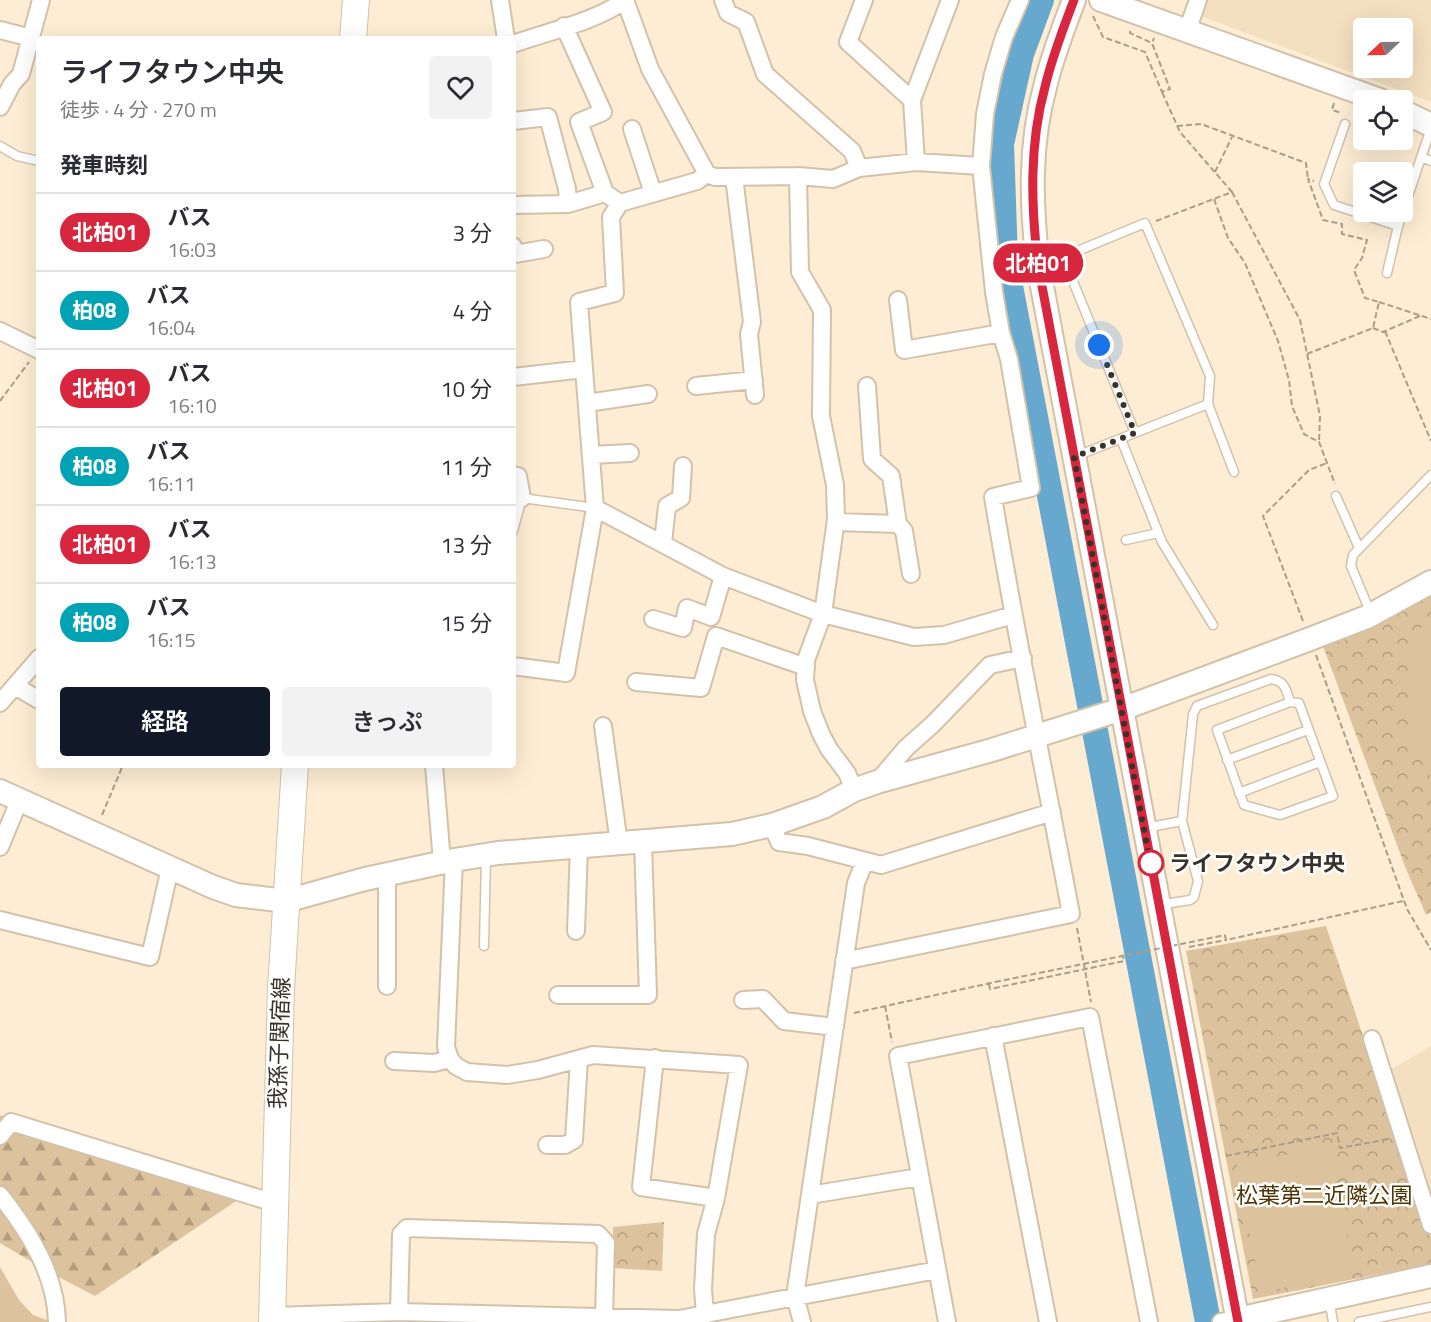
<!DOCTYPE html>
<html lang="ja">
<head>
<meta charset="utf-8">
<style>
	:root { --surface:#fff; --page:#f2f2f3; --text:#2b2b33; --muted:#7c7c81; --line:#e1e1e2; --accent:#111827 }
	body { margin:0; font-family:"Titillium Web","Noto Sans JP",sans-serif; background:var(--page); color:var(--text); height:100vh; display:flex; flex-direction:column; font-size:22px; white-space:nowrap }
	* { box-sizing:border-box; margin:0 }
	p { font-size:20px; color:var(--muted) }
	.icon { flex:none; width:33px; height:33px; fill:none; stroke:currentColor; stroke-width:2; stroke-linecap:round; stroke-linejoin:round }
	.map { position:relative; flex:1; overflow:hidden }
	.details { position:absolute; left:36px; top:36px; width:480px; height:732px; display:flex; flex-direction:column; background:var(--surface); border-radius:6px; box-shadow:0 6px 24px #0002 }
	.details>* { flex:none }
	.badge { padding:0 12px; border-radius:20px; font-size:21px; line-height:39px }
	.needle { width:39px; rotate:248deg }
	.buttons { position:absolute; left:1353px; top:18px; display:grid; gap:12px }
	.buttons a { display:grid; place-items:center; width:60px; height:60px; border-radius:6px; background:var(--surface); box-shadow:0 6px 24px #0002; font-size:30px }
	.you { position:absolute; width:30px; height:30px; margin:-15px; border:4px solid #fff; border-radius:50%; background:#1a73e8; box-shadow:0 0 0 9px #1a73e833 }
	.map>.badge { position:absolute; translate:-50% -50%; box-shadow:0 0 0 3px #fff }
	h2 { padding:0 24px; font-size:22px; line-height:54px }
	.round { display:grid; place-items:center; flex:none; width:63px; height:63px; border-radius:6px; background:var(--page) }
	.overview { display:flex; align-items:center; justify-content:space-between; height:102px; padding:0 24px }
	h1 { font-size:28px; font-weight:600; line-height:45px }
	.cta { display:flex; gap:12px; margin-top:auto; padding:12px 24px }
	.cta a { flex:1; height:69px; border-radius:6px; background:var(--accent); color:#fff; font-size:24px; font-weight:600; line-height:69px; text-align:center }
	.cta a+a { background:var(--page); color:var(--text) }
	ul { padding:0; list-style:none }
	li { display:flex; align-items:center; gap:18px; height:78px; padding:0 24px; border-top:2px solid var(--line) }
	li div { flex:1 }
	li b { display:block; font-size:22px }
	li em { font-style:normal }
	li .badge { min-width:66px; font-weight:700; text-align:center }
	.map>svg:first-child { display:block }
	.built { fill:#f4e0c0; fill-rule:evenodd }
	.forest { fill:url(#forest-firs) }
	.park { fill:url(#park-crowns) }
	.pitch { fill:#dcc39d }
	.lines { fill:none; stroke-linecap:round; stroke-linejoin:round }
	.river { stroke:#67a8ce; stroke-width:26 }
	.lane-casing { stroke:#d2c2aa; stroke-width:11 }
	.street-casing { stroke:#d2c2aa; stroke-width:20 }
	.secondary-casing { stroke:#d2c2aa; stroke-width:26 }
	.primary-casing { stroke:#d2c2aa; stroke-width:28 }
	.path { stroke:#a99e8b; stroke-width:2; stroke-dasharray:6 3; stroke-linecap:butt }
	.lane { stroke:#fff; stroke-width:8 }
	.street { stroke:#fff; stroke-width:16 }
	.secondary { stroke:#fff; stroke-width:22 }
	.primary { stroke:#fff; stroke-width:26 }
	.path-bridge { stroke:#a99e8b; stroke-width:2; stroke-dasharray:6 3; stroke-linecap:butt }
	.line-casing { stroke:#fff; stroke-width:14 }
	.line { stroke:#d7263d; stroke-width:9 }
	.walk { stroke:#383228; stroke-width:6; stroke-dasharray:0 10.8 }
	.stop-dot { fill:#fff; stroke:#d7263d; stroke-width:3 }
	.labels { text-anchor:middle; dominant-baseline:central; stroke-width:5; stroke-linejoin:round; paint-order:stroke }
	.stop-label { font-size:22px; font-weight:bold; fill:#383228; stroke:#fff; text-anchor:start }
	.street-label { font-size:22px; fill:#383228; stroke:#fff }
	.park-label { font-size:22px; fill:#4d3403; stroke:#fff }
</style>
</head>
<body>
<div class="map">
<svg width="1431" height="1322" viewBox="0 0 1431 1322">
	<defs>
		<pattern id="forest-firs" width="22" height="20" patternUnits="userSpaceOnUse" patternTransform="scale(1.5)"><rect width="22" height="20" fill="#dcc39d"/><path d="M5 1l3.5 6h-7zM16 11l3.5 6h-7z" fill="#b39f80"/></pattern>
		<pattern id="park-crowns" width="20" height="18" patternUnits="userSpaceOnUse" patternTransform="scale(1.5)"><rect width="20" height="18" fill="#dcc39d"/><path d="M2 6a3 3 0 1 1 6 0M12 15a3 3 0 1 1 6 0" fill="none" stroke="#b39f80"/></pattern>
	</defs>
	<rect width="100%" height="100%" fill="#fdedd4"/>
	<!-- built -->
	<path class="built" d="M1204,0H1431V102L1198,15ZM1364,28H1402V68H1364Z
		M1431,1046V1193L1390,1070Z"/>
	<!-- forest -->
	<path class="forest" d="M0,1115L67,1146L242,1197L95,1296L47,1271L0,1243Z"/>
	<!-- park -->
	<path class="park" d="M1431,593V912L1426,915L1406,869L1323,646L1382,623Z
		M1326,926L1431,1238V1264L1253,1299L1186,951Z
		M664,1222L662,1271L613,1268V1227Z"/>
	<!-- pitch -->
	<path class="pitch" d="M1423,622L1431,623V778L1410,735L1409,697L1412,655Z
		M1330,1147L1354,1275L1261,1292L1237,1164Z
		M0,1267L19,1300L33,1315L52,1322H0Z"/>
	<g class="lines">
		<!-- river -->
		<path class="river" d="M1041,0L1021,54L1001,144L1005,260L1208,1322"/>
		<defs>
			<path id="lane" d="M1345,124L1324,184L1334,205L1398,226L1431,128
				M0,146L17,156L39,161
				M1421,157L1431,161
				M1063,257L1135,433
				M1039,264L1063,257L1145,223L1210,376L1208,404
				M1387,273L1398,226
				M1121,439L1162,542L1213,625
				M1074,457L1208,404L1234,472
				M1336,496L1359,548
				M513,531L522,498L595,508
				M1126,540L1158,533
				M1371,614L1351,566L1353,555L1431,475
				M1290,702L1299,703L1333,796L1280,815L1244,805L1217,730Z
				M1227,760L1308,730
				M1239,793L1320,762
				M1145,828L1182,821
				M1159,905L1190,900L1194,897L1198,881L1182,821L1193,714L1197,706L1271,679C1285,681 1286,689 1290,702
				M484,946L486,856
				M1329,1299L1333,1322
				M1359,1322L1431,1307"/>
			<path id="street" d="M500,0L506,39
				M625,0L650,69L707,174L715,177L798,176L833,179L859,168L916,162L981,166
				M723,0L728,13L746,22L765,74L852,151L859,168
				M864,0L848,42L912,100L916,162
				M564,26L603,112L579,122L605,193L620,203
				M0,30L31,38
				M1187,31L1198,0
				M513,44C549,31 595,22 625,0
				M912,100L950,0
				M0,107L12,84L21,74L41,0
				M513,121L548,117L567,189L568,204
				M632,129L653,193
				M798,176L800,272L822,310L821,416L835,485L836,519L823,614L806,660L805,680L812,711L821,734L829,749L847,773L854,790
				M734,177L752,322L749,334L755,395
				M513,205L568,204L605,193
				M513,246L515,254L544,249
				M898,300L904,350L1001,333
				M0,331L39,350
				M584,369L579,302L615,293L611,217L620,203L697,181L707,174
				M513,377L584,369L595,508L566,673L513,666
				M696,386L754,380
				M587,403L648,394
				M591,455L630,453
				M513,475L518,476L522,498
				M595,508L723,576L823,614L914,637L944,635L1013,615
				M836,522L898,524L891,476L872,459L867,386
				M898,524L904,531L911,574
				M663,543L667,506L681,498L683,466
				M653,619L683,628L687,608L711,617L723,576
				M636,682L701,688L716,636L806,667
				M15,686L39,700
				M0,703L39,658
				M603,726L619,844
				M434,765L442,862
				M877,782L906,748L933,724L990,665L1023,658
				M772,825L779,842L808,846L881,865L1052,812
				M0,847L19,801
				M454,860L446,1047L450,1059L456,1066L467,1072L507,1075L538,1070L593,1055L739,1065L716,1198L706,1234L703,1289L705,1315
				M0,920L150,957L170,868
				M576,931L579,847
				M844,961L1071,914C1045,775 1016,637 993,497L1031,488L1009,359L1001,333L994,292L981,166L985,114L993,74L1004,37L1020,0
				M387,986V874
				M558,995H648L643,842
				M743,1000L763,999L784,1021L835,1027
				M993,1036L1048,1322
				M1372,1039L1431,1225
				M655,1058L641,1187L716,1198
				M394,1061L434,1063L450,1059
				M0,1136L11,1122L268,1201H275
				M547,1145H565L574,1140L579,1059
				M0,1195C29,1232 56,1274 57,1322
				M810,1195L919,1177
				M399,1312L401,1234L407,1228L598,1234L606,1243L604,1318
				M272,1316L399,1312L679,1319L937,1270
				M802,1322L795,1296L856,883L865,861
				M947,1322L898,1056L1090,1017L1149,1322
				M1221,1322L1238,1319"/>
			<path id="secondary" d="M1074,0C1063,29 1052,57 1045,87C1029,145 1031,205 1038,265L1238,1322
				M1101,0L1380,100
				M1402,111L1431,125
				M0,791L213,887L236,895L286,901L365,879L454,860L498,853L732,834L772,825L823,807L854,790L877,782L992,750L1122,709L1310,639L1367,617L1431,582
				M1238,1319L1431,1276"/>
			<path id="primary" d="M353,39L356,0
				M272,1322L281,988L295,765"/>
		</defs>
		<!-- lane casing -->
		<use href="#lane" class="lane-casing"/>
		<!-- street casing -->
		<use href="#street" class="street-casing"/>
		<!-- secondary casing -->
		<use href="#secondary" class="secondary-casing"/>
		<!-- primary casing -->
		<use href="#primary" class="primary-casing"/>
		<!-- path -->
		<path class="path" d="M1093,16L1103,37L1145,52L1162,92L1170,89L1152,43L1154,38
			M1130,31V33L1152,43
			M1334,103L1332,110L1342,113
			M1177,126L1201,124L1306,163L1308,179
			M1215,172L1232,137
			M1232,192L1300,320L1320,416L1319,442
			M1214,199L1228,238L1245,263L1278,341L1289,380L1292,406L1304,434L1319,442L1335,484
			M1156,221L1232,192L1180,132L1162,92
			M1379,302L1431,319
			M1373,328L1383,332L1420,316
			M1385,331L1431,441
			M1307,354L1373,328L1379,302L1365,298L1354,270L1362,258L1367,240L1342,234V224L1323,220L1308,179L1314,181
			M0,401L29,362
			M1303,621L1263,516L1309,470L1327,463
			M1316,655L1407,909L1431,950
			M102,815L123,765
			M1077,928L1091,1002
			M1225,935L1226,940L1403,901
			M1189,947L1226,940
			M989,984L990,989L1124,961L1123,956
			M885,1006L892,1042
			M854,1013L995,982
			M1226,1156L1337,1133L1340,1148L1389,1139"/>
		<!-- lane -->
		<use href="#lane" class="lane"/>
		<!-- street -->
		<use href="#street" class="street"/>
		<!-- secondary -->
		<use href="#secondary" class="secondary"/>
		<!-- primary -->
		<use href="#primary" class="primary"/>
		<!-- path-bridge -->
		<path class="path-bridge" d="M995,982L1225,935"/>
	</g>
	<g class="lines">
		<defs>
			<path id="line" d="M1074,0C1063,29 1052,57 1045,87C1029,145 1031,205 1038,265L1238,1322"/>
		</defs>
		<!-- line casing -->
		<use href="#line" class="line-casing"/>
		<!-- line -->
		<use href="#line" class="line"/>
		<!-- walk -->
		<path class="walk" d="M1099,345L1135,433L1074,457L1151,867V863"/>
	</g>
	<!-- markers -->
	<circle class="stop-dot" cx="1151" cy="863" r="12"/>
	<g class="labels">
		<!-- stop labels -->
		<g class="stop-label">
			<text x="1169" y="863">ライフタウン中央</text>
		</g>
		<!-- street labels -->
		<g class="street-label">
			<text transform="translate(279 1043) rotate(-88)">我孫子関宿線</text>
		</g>
		<!-- park labels -->
		<g class="park-label">
			<text x="1324" y="1195">松葉第二近隣公園</text>
		</g>
	</g>
</svg>
<div class="buttons">
<a><svg class="needle" viewBox="-14 -14 28 28"><path d="M0-13l5 13h-10z" fill="#e53935"/><path d="M0 13l5-13h-10z" fill="#7c7c81"/></svg></a>
<a><svg class="icon" aria-label="locate" viewBox="0 0 24 24"><circle cx="12" cy="12" r="6"/><path d="M12 2v4M12 18v4M2 12h4M18 12h4"/></svg></a>
<a><svg class="icon" aria-label="layers" viewBox="0 0 24 24"><path d="M12 4l9 5-9 5-9-5zM3 14l9 5 9-5"/></svg></a>
</div>
<div class="you" style="left:1099px;top:345px"></div>
<b class="badge" style="left:1038px;top:263px;background:#d7263d;color:#fff">北柏01</b>
<section class="details">
<div class="overview"><div><h1>ライフタウン中央</h1><p>徒歩 · 4 分 · 270 m</p></div><a class="round"><svg class="icon" aria-label="heart" viewBox="0 0 24 24"><path d="M12 20l-8-8c-3-5 5-10 8-4 3-6 11-1 8 4z"/></svg></a></div>
<h2>発車時刻</h2>
<ul>
<li><span class="badge" style="background:#d7263d;color:#fff">北柏01</span><div><b>バス</b><p>16:03</p></div><em>3 分</em></li>
<li><span class="badge" style="background:#00a3b4;color:#fff">柏08</span><div><b>バス</b><p>16:04</p></div><em>4 分</em></li>
<li><span class="badge" style="background:#d7263d;color:#fff">北柏01</span><div><b>バス</b><p>16:10</p></div><em>10 分</em></li>
<li><span class="badge" style="background:#00a3b4;color:#fff">柏08</span><div><b>バス</b><p>16:11</p></div><em>11 分</em></li>
<li><span class="badge" style="background:#d7263d;color:#fff">北柏01</span><div><b>バス</b><p>16:13</p></div><em>13 分</em></li>
<li><span class="badge" style="background:#00a3b4;color:#fff">柏08</span><div><b>バス</b><p>16:15</p></div><em>15 分</em></li>
</ul>
<div class="cta"><a>経路</a><a>きっぷ</a></div>
</section>
</div>
</body>
</html>
